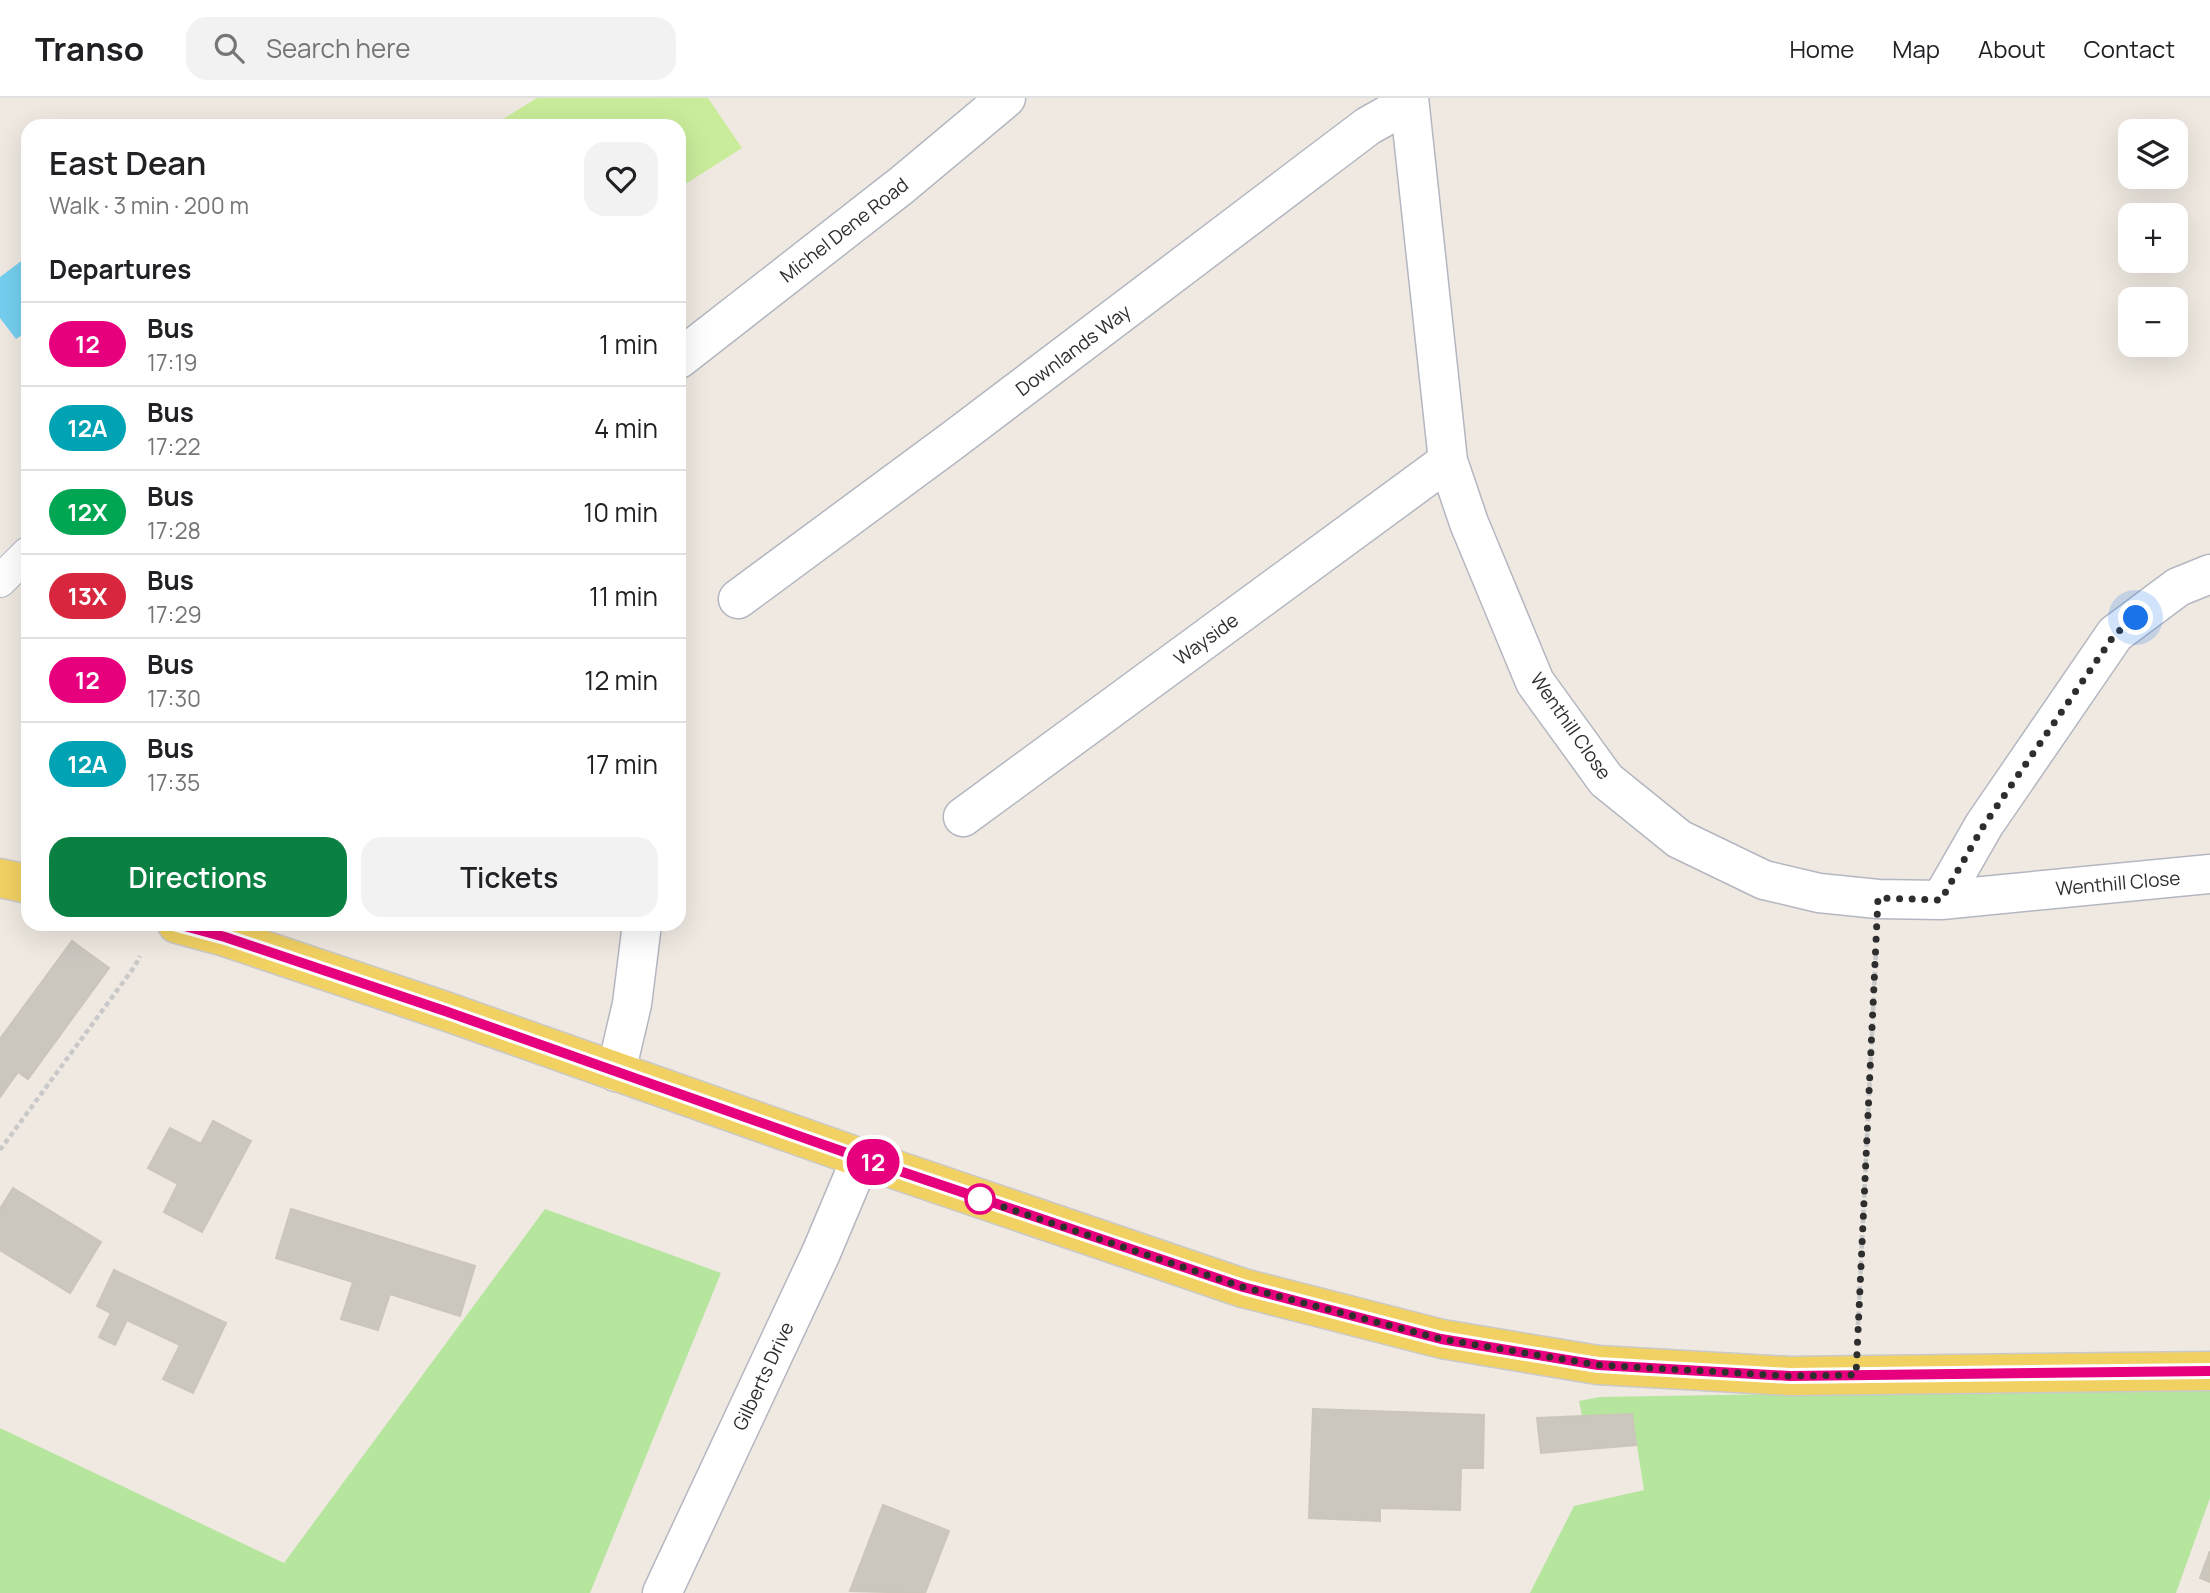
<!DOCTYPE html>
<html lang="en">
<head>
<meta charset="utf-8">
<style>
	:root { --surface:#fff; --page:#f2f2f2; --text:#202124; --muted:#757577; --line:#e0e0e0; --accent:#0b8043 }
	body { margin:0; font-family:Manrope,sans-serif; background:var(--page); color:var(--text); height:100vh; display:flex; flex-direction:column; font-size:26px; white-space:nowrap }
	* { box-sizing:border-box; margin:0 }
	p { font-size:23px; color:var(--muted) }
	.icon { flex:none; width:38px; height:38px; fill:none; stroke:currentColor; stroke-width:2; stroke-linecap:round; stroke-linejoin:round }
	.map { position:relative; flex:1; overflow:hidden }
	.sheet { position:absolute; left:21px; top:21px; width:665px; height:812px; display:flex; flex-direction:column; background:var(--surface); border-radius:21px; box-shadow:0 7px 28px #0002 }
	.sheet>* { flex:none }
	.badge { padding:0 14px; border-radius:23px; font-size:24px; line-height:46px }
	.controls { position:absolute; left:2118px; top:21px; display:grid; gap:14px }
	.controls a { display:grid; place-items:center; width:70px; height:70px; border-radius:14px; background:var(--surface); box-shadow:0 7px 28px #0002; font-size:35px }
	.you { position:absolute; width:35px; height:35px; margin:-18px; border:5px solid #fff; border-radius:50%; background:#1a73e8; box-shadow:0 0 0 10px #1a73e833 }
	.map>.badge { position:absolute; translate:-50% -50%; box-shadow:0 0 0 4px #fff }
	h2 { padding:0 28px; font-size:26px; line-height:63px }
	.round { display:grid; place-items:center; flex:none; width:74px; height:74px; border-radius:21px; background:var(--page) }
	.head { display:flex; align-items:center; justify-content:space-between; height:119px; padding:0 28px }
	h1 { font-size:33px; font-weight:600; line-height:52px }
	.action { display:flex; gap:14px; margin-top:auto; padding:14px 28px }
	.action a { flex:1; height:80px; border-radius:21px; background:var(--accent); color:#fff; font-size:28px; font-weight:600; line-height:80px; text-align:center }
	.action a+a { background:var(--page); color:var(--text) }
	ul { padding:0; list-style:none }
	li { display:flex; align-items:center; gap:21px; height:84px; padding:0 28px; border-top:2px solid var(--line) }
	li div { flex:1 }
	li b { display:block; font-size:26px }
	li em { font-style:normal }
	li .badge { min-width:77px; font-weight:700; text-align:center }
	header { display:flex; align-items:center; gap:42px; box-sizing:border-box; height:98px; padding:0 35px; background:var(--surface); border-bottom:2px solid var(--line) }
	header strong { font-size:33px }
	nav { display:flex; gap:38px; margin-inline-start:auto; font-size:24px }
	.search { width:490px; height:63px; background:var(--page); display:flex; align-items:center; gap:18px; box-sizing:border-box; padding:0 24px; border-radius:21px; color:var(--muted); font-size:26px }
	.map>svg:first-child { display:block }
	.green { fill:#b6e59e }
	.pitch { fill:#c9ec9a }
	.water { fill:#75cff0 }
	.building { fill:#cbc7bf; stroke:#cbc5ba; stroke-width:2 }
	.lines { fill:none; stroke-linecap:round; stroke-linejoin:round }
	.service-casing { stroke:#b4b7c1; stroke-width:34 }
	.minor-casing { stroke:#b4b7c1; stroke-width:41 }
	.tertiary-casing { stroke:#b4b7c1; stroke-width:41 }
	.primary-casing { stroke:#c9c9c9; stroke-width:41 }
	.path { stroke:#c9c9c9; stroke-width:4.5; stroke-dasharray:5 3.5; stroke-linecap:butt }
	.service { stroke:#fff; stroke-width:32 }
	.minor { stroke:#fff; stroke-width:38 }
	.tertiary { stroke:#fff; stroke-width:38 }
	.primary { stroke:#f2d163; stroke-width:38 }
	.line-casing { stroke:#fff; stroke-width:16 }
	.line { stroke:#e6007e; stroke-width:10 }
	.walk { stroke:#2e2e2e; stroke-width:7; stroke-dasharray:0 12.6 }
	.stop-dot { fill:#fff; stroke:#e6007e; stroke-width:3.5 }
	.labels { text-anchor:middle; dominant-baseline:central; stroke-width:6; stroke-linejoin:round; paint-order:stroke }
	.street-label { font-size:19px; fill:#2e2e2e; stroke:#fff }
</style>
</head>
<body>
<header>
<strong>Transo</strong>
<div class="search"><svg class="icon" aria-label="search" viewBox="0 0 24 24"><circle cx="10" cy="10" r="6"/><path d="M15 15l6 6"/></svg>Search here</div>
<nav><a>Home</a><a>Map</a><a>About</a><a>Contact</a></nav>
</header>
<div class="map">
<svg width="2210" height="1495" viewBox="0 0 2210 1495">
	<rect width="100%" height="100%" fill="#efe9e1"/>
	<!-- green -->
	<path class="green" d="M545,1111L721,1175L590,1495H0V1330L284,1465Z
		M2210,1289V1400L2176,1495H1530L1574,1408L1644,1392L1632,1316L1582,1318L1579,1303L1600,1299Z"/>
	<!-- pitch -->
	<path class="pitch" d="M537,0H708L742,50L679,90V28H492Z"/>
	<!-- water -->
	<path class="water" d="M28,158V233L16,241L0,220V179Z"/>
	<!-- building -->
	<path class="building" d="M72,843L109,870L28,981L18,974L0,999V941Z
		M213,1023L251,1043L202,1134L164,1114L178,1086L148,1070L170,1030L201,1046Z
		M13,1090L101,1144L70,1195L0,1152V1111Z
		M291,1111L475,1168L460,1218L390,1196L378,1232L341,1221L353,1184L276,1160Z
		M114,1172L226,1225L193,1295L163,1281L180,1247L127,1222L115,1247L99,1239L111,1215L97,1208Z
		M1313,1311L1484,1317L1483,1370H1461L1460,1412L1380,1410V1423L1309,1420Z
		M1632,1316L1636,1347L1541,1355L1537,1320Z
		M883,1407L949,1433L925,1495L850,1493Z
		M2210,1453V1484L2200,1480Z"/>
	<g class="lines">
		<defs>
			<path id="service" d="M0,483L28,455"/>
			<path id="minor" d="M1409,0L1448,363L1469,425L1535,584L1606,682L1679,741L1764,782L1819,795L1878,801L1941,802L2210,776
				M679,261L902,87L1006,0
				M738,501L952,343L1368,28L1409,5
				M963,719L1448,363
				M1941,802L1984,727L2115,536L2178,489L2210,476
				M616,974L632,906L642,826"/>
			<path id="tertiary" d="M662,1495L821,1155L861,1060"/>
			<path id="primary" d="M0,780L28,786
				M177,826L225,839L445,913L861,1060L1243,1190L1442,1241L1598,1267L1790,1278L2210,1273"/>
		</defs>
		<!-- service casing -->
		<use href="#service" class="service-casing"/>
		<!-- minor casing -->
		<use href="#minor" class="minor-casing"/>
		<!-- tertiary casing -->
		<use href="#tertiary" class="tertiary-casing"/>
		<!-- primary casing -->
		<use href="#primary" class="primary-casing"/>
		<!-- path -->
		<path class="path" d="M0,1052L135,868L140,858
			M1858,1227L1876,852"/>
		<!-- service -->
		<use href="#service" class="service"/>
		<!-- minor -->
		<use href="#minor" class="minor"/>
		<!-- tertiary -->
		<use href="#tertiary" class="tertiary"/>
		<!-- primary -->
		<use href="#primary" class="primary"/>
	</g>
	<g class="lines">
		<defs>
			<path id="line" d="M177,826L225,839L445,913L861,1060L1243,1189L1441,1241L1598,1267L1790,1278L2210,1273"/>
		</defs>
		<!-- line casing -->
		<use href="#line" class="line-casing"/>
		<!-- line -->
		<use href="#line" class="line"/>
		<!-- walk -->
		<path class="walk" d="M980,1101L1243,1189L1441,1241L1598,1267L1790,1278L1856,1277L1878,800L1941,802L1984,727L2115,536L2136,520"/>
	</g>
	<!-- markers -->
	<circle class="stop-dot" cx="980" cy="1101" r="14"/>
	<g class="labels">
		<!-- street labels -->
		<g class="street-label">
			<text transform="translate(844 132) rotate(-38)">Michel Dene Road</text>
			<text transform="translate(1073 252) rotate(-37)">Downlands Way</text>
			<text transform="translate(1206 541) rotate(-36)">Wayside</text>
			<text transform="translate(1571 628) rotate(55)">Wenthill Close</text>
			<text transform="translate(2118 785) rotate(-5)">Wenthill Close</text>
			<text transform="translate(763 1278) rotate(-65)">Gilberts Drive</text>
		</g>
	</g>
</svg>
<div class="controls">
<a><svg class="icon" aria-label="layers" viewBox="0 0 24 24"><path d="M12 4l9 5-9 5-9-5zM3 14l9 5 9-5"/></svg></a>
<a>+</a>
<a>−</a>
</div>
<div class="you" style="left:2136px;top:520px"></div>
<b class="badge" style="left:873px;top:1064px;background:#e6007e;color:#fff">12</b>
<section class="sheet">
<div class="head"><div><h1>East Dean</h1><p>Walk · 3 min · 200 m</p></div><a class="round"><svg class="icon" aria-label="heart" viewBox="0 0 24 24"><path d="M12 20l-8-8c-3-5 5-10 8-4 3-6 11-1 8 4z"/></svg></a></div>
<h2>Departures</h2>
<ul>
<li><span class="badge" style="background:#e6007e;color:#fff">12</span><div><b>Bus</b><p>17:19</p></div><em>1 min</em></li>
<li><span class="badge" style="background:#00a3b4;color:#fff">12A</span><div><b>Bus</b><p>17:22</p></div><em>4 min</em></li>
<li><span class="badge" style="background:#00a651;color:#fff">12X</span><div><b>Bus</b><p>17:28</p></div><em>10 min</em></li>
<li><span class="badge" style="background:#d7263d;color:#fff">13X</span><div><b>Bus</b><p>17:29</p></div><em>11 min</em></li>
<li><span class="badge" style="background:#e6007e;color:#fff">12</span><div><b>Bus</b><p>17:30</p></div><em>12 min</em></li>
<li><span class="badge" style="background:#00a3b4;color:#fff">12A</span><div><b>Bus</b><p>17:35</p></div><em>17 min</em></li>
</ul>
<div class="action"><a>Directions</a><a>Tickets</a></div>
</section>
</div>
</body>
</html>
